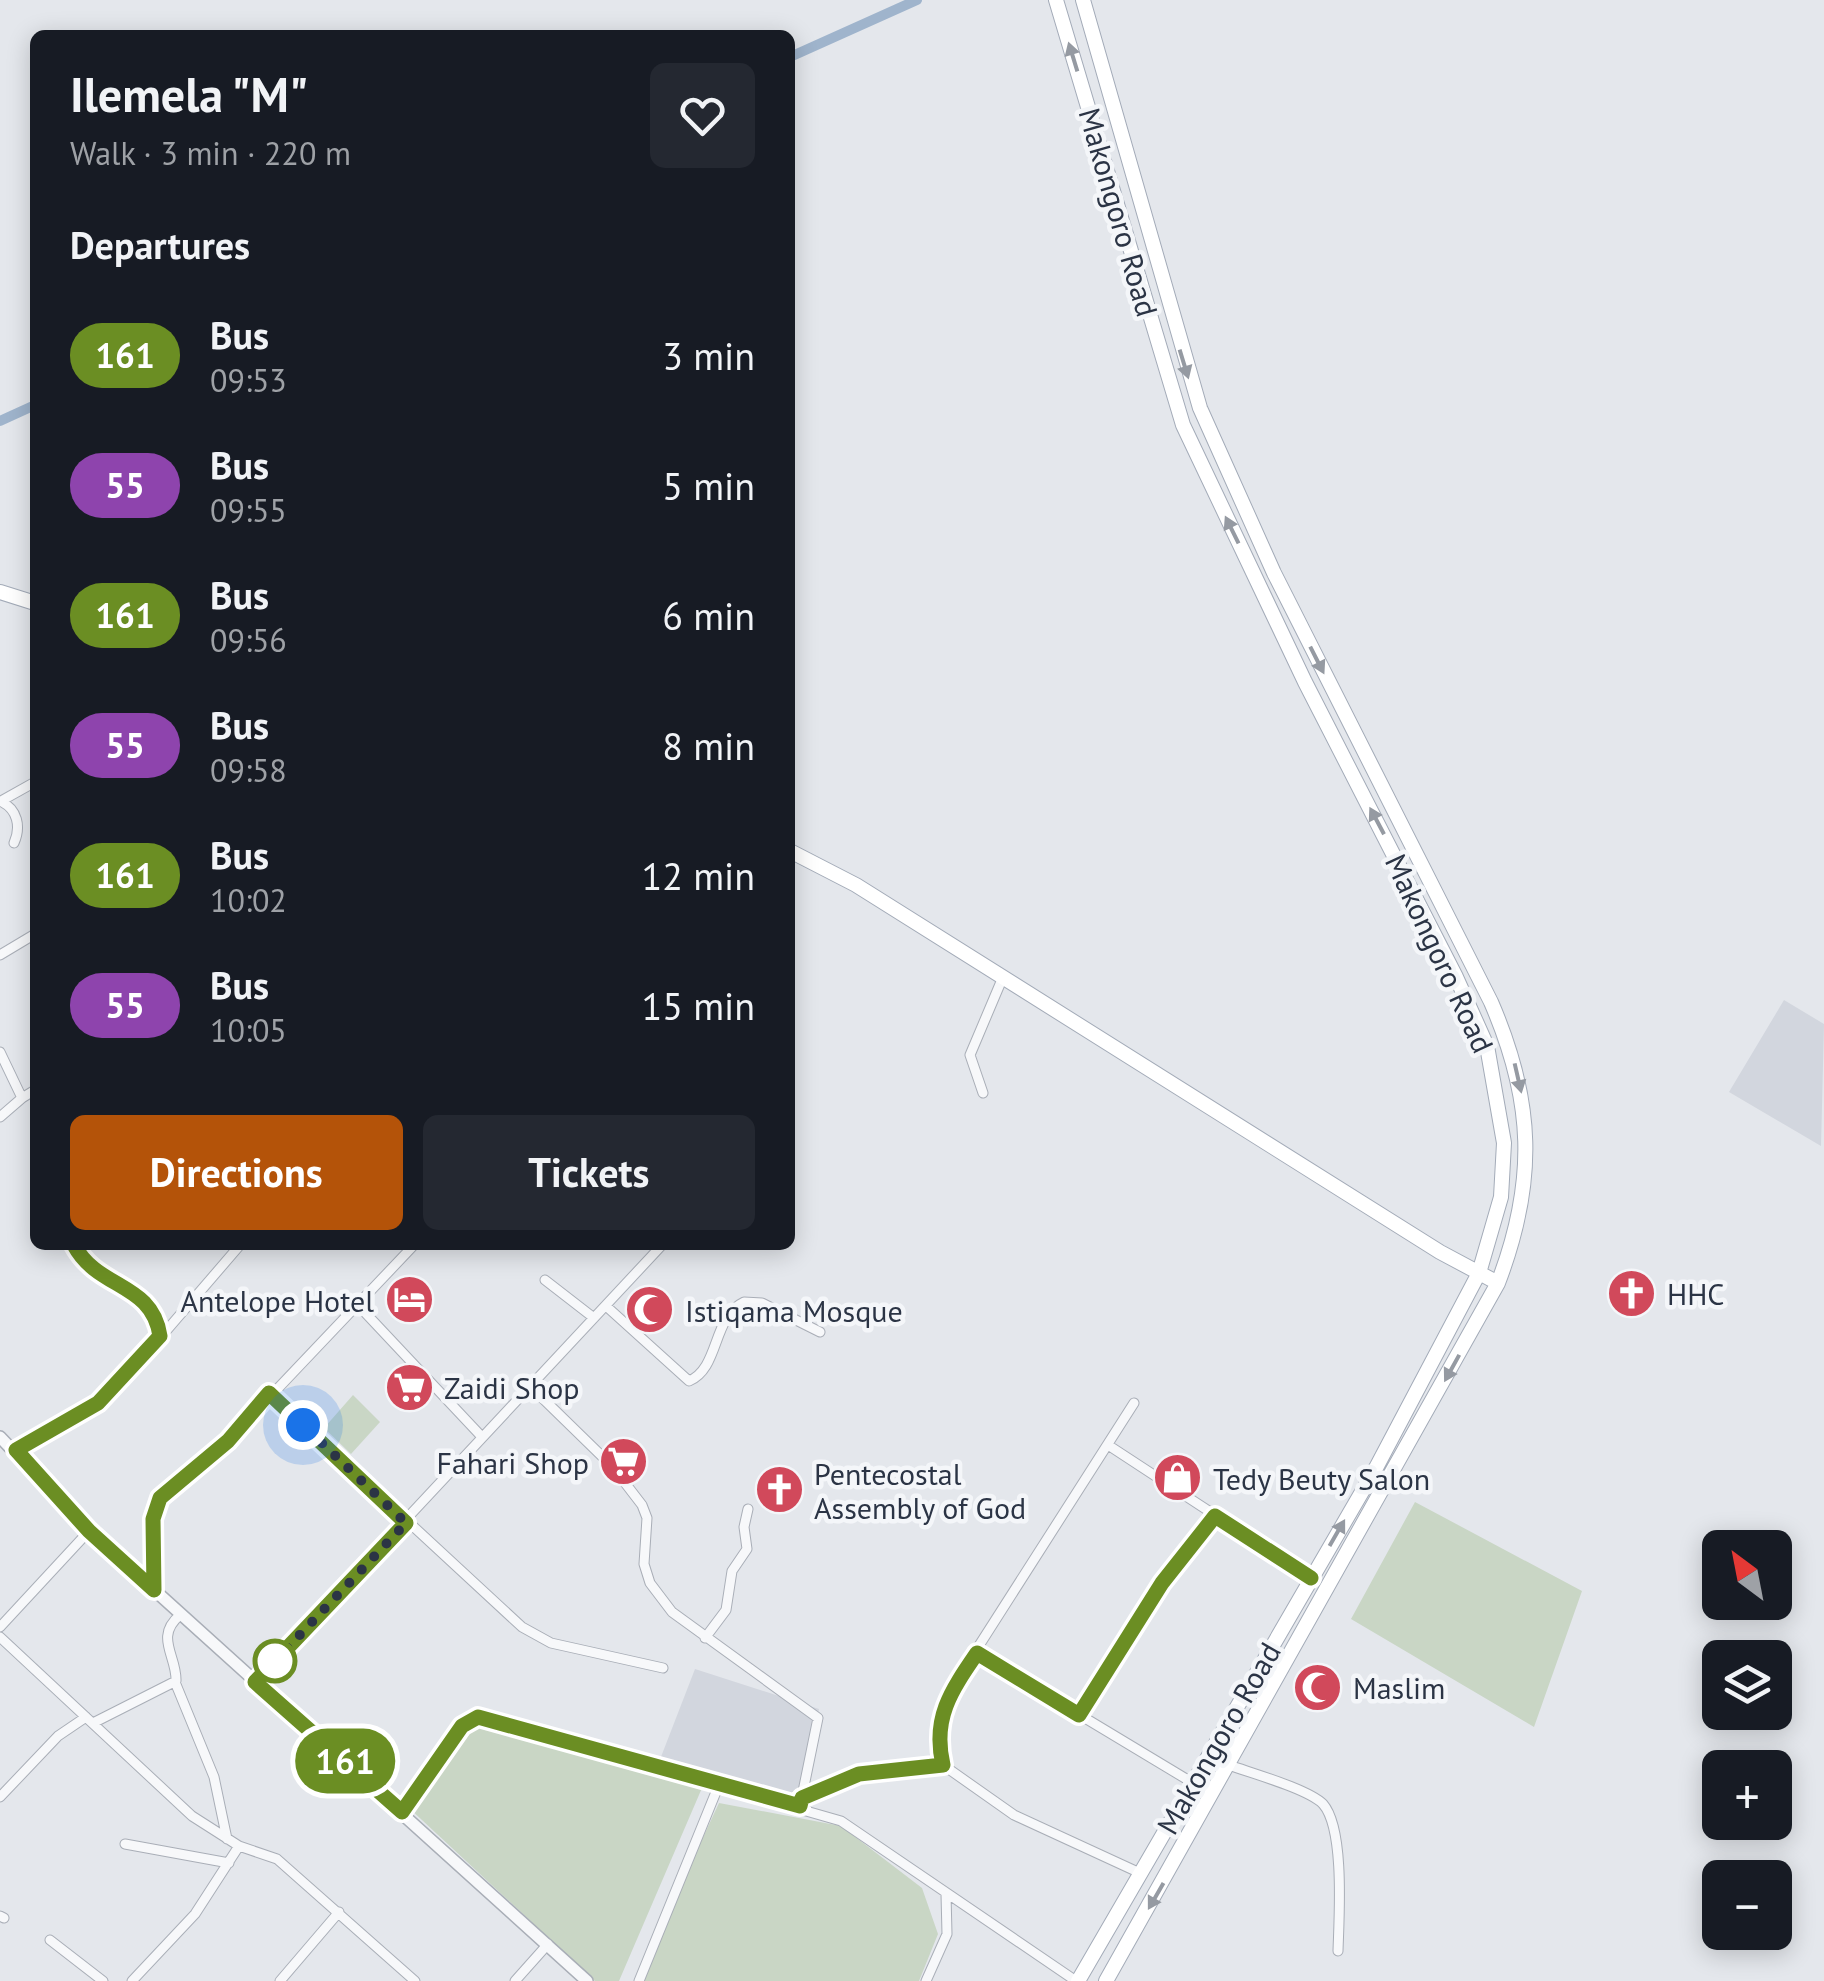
<!DOCTYPE html>
<html lang="en">
<head>
<meta charset="utf-8">
<style>
	:root { --surface:#171b24; --page:#242831; --text:#f1f3f6; --muted:#9ea1a6; --accent:#b45309 }
	body { margin:0; font-family:"PT Sans",sans-serif; background:var(--page); color:var(--text); height:100vh; display:flex; flex-direction:column; font-size:38px; white-space:nowrap }
	* { box-sizing:border-box; margin:0 }
	p { font-size:32px; color:var(--muted) }
	.icon { flex:none; width:55px; height:55px; fill:none; stroke:currentColor; stroke-width:2; stroke-linecap:round; stroke-linejoin:round }
	.map { position:relative; flex:1; overflow:hidden }
	.details { position:absolute; left:30px; top:30px; width:765px; height:1220px; display:flex; flex-direction:column; background:var(--surface); border-radius:15px; box-shadow:0 5px 25px #0003 }
	.details>* { flex:none }
	.badge { padding:0 20px; border-radius:32px; font-size:35px; line-height:65px }
	.needle { width:65px; rotate:328deg }
	.controls { position:absolute; left:1702px; top:1530px; display:grid; gap:20px }
	.controls a { display:grid; place-items:center; width:90px; height:90px; border-radius:15px; background:var(--surface); box-shadow:0 5px 25px #0003; font-size:50px }
	.you { position:absolute; width:50px; height:50px; margin:-25px; border:8px solid #fff; border-radius:50%; background:#1a73e8; box-shadow:0 0 0 15px #1a73e833 }
	.map>.badge { position:absolute; translate:-50% -50%; box-shadow:0 0 0 5px #fff }
	h2 { padding:0 40px; font-size:38px; line-height:90px }
	.round { display:grid; place-items:center; flex:none; width:105px; height:105px; border-radius:15px; background:var(--page) }
	.headline { display:flex; align-items:center; justify-content:space-between; height:170px; padding:0 40px }
	h1 { font-size:48px; font-weight:700; line-height:75px }
	.button { display:flex; gap:20px; margin-top:auto; padding:20px 40px }
	.button a { flex:1; height:115px; border-radius:15px; background:var(--accent); color:#fff; font-size:40px; font-weight:700; line-height:115px; text-align:center }
	.button a+a { background:var(--page); color:var(--text) }
	ul { padding:0; list-style:none }
	li { display:flex; align-items:center; gap:30px; height:130px; padding:0 40px }
	li div { flex:1 }
	li b { display:block; font-size:38px }
	li em { font-style:normal }
	li .badge { min-width:110px; font-weight:700; text-align:center }
	.map>svg:first-child { display:block }
	.built { fill:#d2d6de }
	.green { fill:#c9d6c5 }
	.lines { fill:none; stroke-linecap:round; stroke-linejoin:round }
	.canal { stroke:#9fb4cc; stroke-width:10 }
	.minor-casing { stroke:#a9aeb7; stroke-width:11 }
	.tertiary-casing { stroke:#a9aeb7; stroke-width:14 }
	.primary-casing { stroke:#a3abb8; stroke-width:16 }
	.minor { stroke:#f7f8fa; stroke-width:9 }
	.tertiary { stroke:#f7f8fa; stroke-width:11 }
	.primary { stroke:#fff; stroke-width:14 }
	.oneway { fill:#959aa2 }
	.line-casing { stroke:#fff; stroke-width:22 }
	.line { stroke:#6b8e23; stroke-width:15 }
	.walk { stroke:#2b3445; stroke-width:10; stroke-dasharray:0 18 }
	.stop-dot { fill:#fff; stroke:#6b8e23; stroke-width:5 }
	.labels { text-anchor:middle; dominant-baseline:central; stroke-width:9; stroke-linejoin:round; paint-order:stroke }
	.street-label { font-size:30px; fill:#2b3445; stroke:#f4f6f9 }
	.poi-label { font-size:30px; fill:#2b3445; stroke:#f4f6f9; text-anchor:start }
</style>
</head>
<body>
<div class="map">
<svg width="1824" height="1981" viewBox="0 0 1824 1981">
	<rect width="100%" height="100%" fill="#e4e7ec"/>
	<!-- built -->
	<path class="built" d="M1784,1000L1824,1024L1821,1146L1729,1092Z
		M695,1669L819,1709L799,1808L659,1762Z"/>
	<!-- green -->
	<path class="green" d="M353,1395L380,1422L351,1454L324,1428Z
		M1415,1502L1582,1591L1534,1727L1351,1619Z
		M477,1709L708,1774L619,1981H595L408,1807Z
		M719,1803L841,1826L922,1888L938,1934L919,1981H636Z"/>
	<g class="lines">
		<!-- canal -->
		<path class="canal" d="M790,57L917,0
			M0,421L35,405"/>
		<defs>
			<path id="minor" d="M0,801C18,809 21,827 14,843
				M1,801L35,782
				M0,955L35,934
				M0,1052L22,1098L0,1117
				M983,1093L970,1055L1003,977
				M22,1098L35,1090
				M74,1245C98,1290 152,1282 160,1336
				M545,1280L594,1318
				M357,1304L482,1437
				M606,1306L689,1381C720,1368 712,1317 744,1302L762,1303L820,1332
				M531,1387L612,1466L642,1505L647,1518L644,1564L650,1583L672,1612L818,1718L800,1806
				M269,1393L522,1627L551,1643L663,1668
				M1108,1445L1311,1578
				M16,1450L117,1388L240,1245
				M155,1591L153,1519L167,1487L228,1441L414,1245
				M0,1627L89,1531
				M0,1637L192,1816L239,1846L277,1859L415,1981
				M705,1638L726,1610L732,1571L747,1549L744,1527L748,1509
				M977,1653L1193,1783
				M255,1681L662,1245
				M175,1682L214,1777L227,1839
				M1079,1715L1162,1583L1215,1516
				M93,1723L176,1681C177,1656 154,1637 180,1615
				M943,1765C936,1737 938,1717 950,1691L1134,1403
				M1229,1765C1251,1773 1308,1789 1323,1804C1345,1829 1339,1918 1338,1951
				M0,1797L58,1736L86,1717
				M803,1798L877,1770L943,1765L1014,1815L1140,1873
				M402,1812L457,1732L478,1717L841,1821L1076,1981
				M125,1844L229,1863
				M0,1916L4,1918
				M50,1940L103,1981
				M132,1981L195,1914L239,1846
				M280,1981L339,1912
				M515,1981L548,1944
				M639,1981L718,1787
				M926,1981L947,1934L946,1894"/>
			<path id="tertiary" d="M0,1437L89,1531L587,1981"/>
			<path id="primary" d="M1056,0L1183,425L1305,682L1456,977L1487,1046L1504,1143L1501,1197L1479,1273L1377,1466L1078,1981
				M1083,0L1200,408L1274,573L1491,1002C1534,1101 1537,1181 1498,1283L1106,1981
				M0,592L35,603
				M790,851L856,885L1440,1252L1498,1283"/>
		</defs>
		<!-- minor casing -->
		<use href="#minor" class="minor-casing"/>
		<!-- tertiary casing -->
		<use href="#tertiary" class="tertiary-casing"/>
		<!-- primary casing -->
		<use href="#primary" class="primary-casing"/>
		<!-- minor -->
		<use href="#minor" class="minor"/>
		<!-- tertiary -->
		<use href="#tertiary" class="tertiary"/>
		<!-- primary -->
		<use href="#primary" class="primary"/>
	</g>
	<!-- one-way arrows -->
	<defs><path id="oneway-solid" d="M-6-.8H1V-3.2L6.5 0L1 3.2V.8H-6Z" transform="scale(2.5)"/></defs>
	<g class="oneway">
		<use href="#oneway-solid" transform="translate(1073 57) rotate(-107)"/>
		<use href="#oneway-solid" transform="translate(1184 364) rotate(73)"/>
		<use href="#oneway-solid" transform="translate(1232 530) rotate(-116)"/>
		<use href="#oneway-solid" transform="translate(1317 660) rotate(63)"/>
		<use href="#oneway-solid" transform="translate(1377 821) rotate(-118)"/>
		<use href="#oneway-solid" transform="translate(1518 1078) rotate(77)"/>
		<use href="#oneway-solid" transform="translate(1452 1368) rotate(119)"/>
		<use href="#oneway-solid" transform="translate(1337 1533) rotate(-60)"/>
		<use href="#oneway-solid" transform="translate(1156 1896) rotate(120)"/>
	</g>
	<g class="lines">
		<defs>
			<path id="line" d="M74,1245C98,1290 152,1282 160,1336L98,1403L16,1450L89,1531L154,1590L153,1519L160,1498L228,1441L269,1393L406,1523L255,1682L402,1812L462,1726L478,1717L800,1806L802,1798L859,1774L943,1765C932,1718 951,1691 977,1653L1079,1715L1162,1583L1215,1516L1311,1578"/>
		</defs>
		<!-- line casing -->
		<use href="#line" class="line-casing"/>
		<!-- line -->
		<use href="#line" class="line"/>
		<!-- walk -->
		<path class="walk" d="M275,1661L406,1523L303,1425"/>
	</g>
	<!-- icons -->
	<defs>
		<symbol id="church-disc" viewBox="-11 -11 22 22"><circle r="9.5" fill="#d1495b" stroke="#f4f6f9"/><path d="M-1.2-6h2.4v3.5h3.3v2.4h-3.3V6h-2.4V-.1h-3.3v-2.4h3.3Z" fill="#fff"/></symbol>
		<symbol id="hotel-disc" viewBox="-11 -11 22 22"><circle r="9.5" fill="#d1495b" stroke="#f4f6f9"/><path d="M-6-4.5h1.5V1H6V5H4.5V3h-9V5H-6ZM-4 0a1.8 1.8 0 1 1 3.6 0ZM.5 0V-2.5h3Q6-2.5 6 0Z" fill="#fff"/></symbol>
		<symbol id="mosque-disc" viewBox="-11 -11 22 22"><circle r="9.5" fill="#d1495b" stroke="#f4f6f9"/><path d="M3.5-4.9A6 6 0 1 0 3.5 4.9A5 5 0 1 1 3.5-4.9Z" fill="#fff"/></symbol>
		<symbol id="supermarket-disc" viewBox="-11 -11 22 22"><circle r="9.5" fill="#d1495b" stroke="#f4f6f9"/><path d="M-6-5.5h2.5l.6 2H6L4.5 2H-2.5L-4.4-4H-6ZM-1.5 3.2a1.3 1.3 0 1 0 .1 0ZM3 3.2a1.3 1.3 0 1 0 .1 0Z" fill="#fff"/></symbol>
		<symbol id="shop-disc" viewBox="-11 -11 22 22"><circle r="9.5" fill="#d1495b" stroke="#f4f6f9"/><path d="M-5-2.5h2.3a2.7 3.5 0 0 1 5.4 0H5L5.5 6h-11ZM-1.5-2.5h3a1.5 2.3 0 0 0-3 0Z" fill="#fff"/></symbol>
	</defs>
	<g fill-rule="evenodd">
		<use href="#church-disc" x="1604" y="1266" width="55" height="55"/>
		<use href="#hotel-disc" x="382" y="1272" width="55" height="55"/>
		<use href="#mosque-disc" x="622" y="1282" width="55" height="55"/>
		<use href="#supermarket-disc" x="382" y="1360" width="55" height="55"/>
		<use href="#supermarket-disc" x="596" y="1434" width="55" height="55"/>
		<use href="#shop-disc" x="1150" y="1450" width="55" height="55"/>
		<use href="#church-disc" x="752" y="1462" width="55" height="55"/>
		<use href="#mosque-disc" x="1290" y="1660" width="55" height="55"/>
	</g>
	<!-- markers -->
	<circle class="stop-dot" cx="275" cy="1661" r="20"/>
	<g class="labels">
		<!-- street labels -->
		<g class="street-label">
			<text transform="translate(1119 212) rotate(74)">Makongoro Road</text>
			<text transform="translate(1440 953) rotate(65)">Makongoro Road</text>
			<text transform="translate(1218 1738) rotate(-60)">Makongoro Road</text>
		</g>
		<!-- poi labels -->
		<g class="poi-label">
			<text x="1667" y="1293">HHC</text>
			<text x="374" y="1300" text-anchor="end">Antelope Hotel</text>
			<text x="685" y="1310">Istiqama Mosque</text>
			<text x="444" y="1387">Zaidi Shop</text>
			<text x="589" y="1462" text-anchor="end">Fahari Shop</text>
			<text x="814" y="1473">Pentecostal<tspan x="814" dy="34">Assembly of God</tspan></text>
			<text x="1213" y="1478">Tedy Beuty Salon</text>
			<text x="1353" y="1687">Maslim</text>
		</g>
	</g>
</svg>
<div class="controls">
<a><svg class="needle" viewBox="-14 -14 28 28"><path d="M0-13l5 13h-10z" fill="#e53935"/><path d="M0 13l5-13h-10z" fill="#9ea1a6"/></svg></a>
<a><svg class="icon" aria-label="layers" viewBox="0 0 24 24"><path d="M12 4l9 5-9 5-9-5zM3 14l9 5 9-5"/></svg></a>
<a>+</a>
<a>−</a>
</div>
<div class="you" style="left:303px;top:1425px"></div>
<b class="badge" style="left:345px;top:1761px;background:#6b8e23;color:#fff">161</b>
<section class="details">
<div class="headline"><div><h1>Ilemela &quot;M&quot;</h1><p>Walk · 3 min · 220 m</p></div><a class="round"><svg class="icon" aria-label="heart" viewBox="0 0 24 24"><path d="M12 20l-8-8c-3-5 5-10 8-4 3-6 11-1 8 4z"/></svg></a></div>
<h2>Departures</h2>
<ul>
<li><span class="badge" style="background:#6b8e23;color:#fff">161</span><div><b>Bus</b><p>09:53</p></div><em>3 min</em></li>
<li><span class="badge" style="background:#8e44ad;color:#fff">55</span><div><b>Bus</b><p>09:55</p></div><em>5 min</em></li>
<li><span class="badge" style="background:#6b8e23;color:#fff">161</span><div><b>Bus</b><p>09:56</p></div><em>6 min</em></li>
<li><span class="badge" style="background:#8e44ad;color:#fff">55</span><div><b>Bus</b><p>09:58</p></div><em>8 min</em></li>
<li><span class="badge" style="background:#6b8e23;color:#fff">161</span><div><b>Bus</b><p>10:02</p></div><em>12 min</em></li>
<li><span class="badge" style="background:#8e44ad;color:#fff">55</span><div><b>Bus</b><p>10:05</p></div><em>15 min</em></li>
</ul>
<div class="button"><a>Directions</a><a>Tickets</a></div>
</section>
</div>
</body>
</html>
